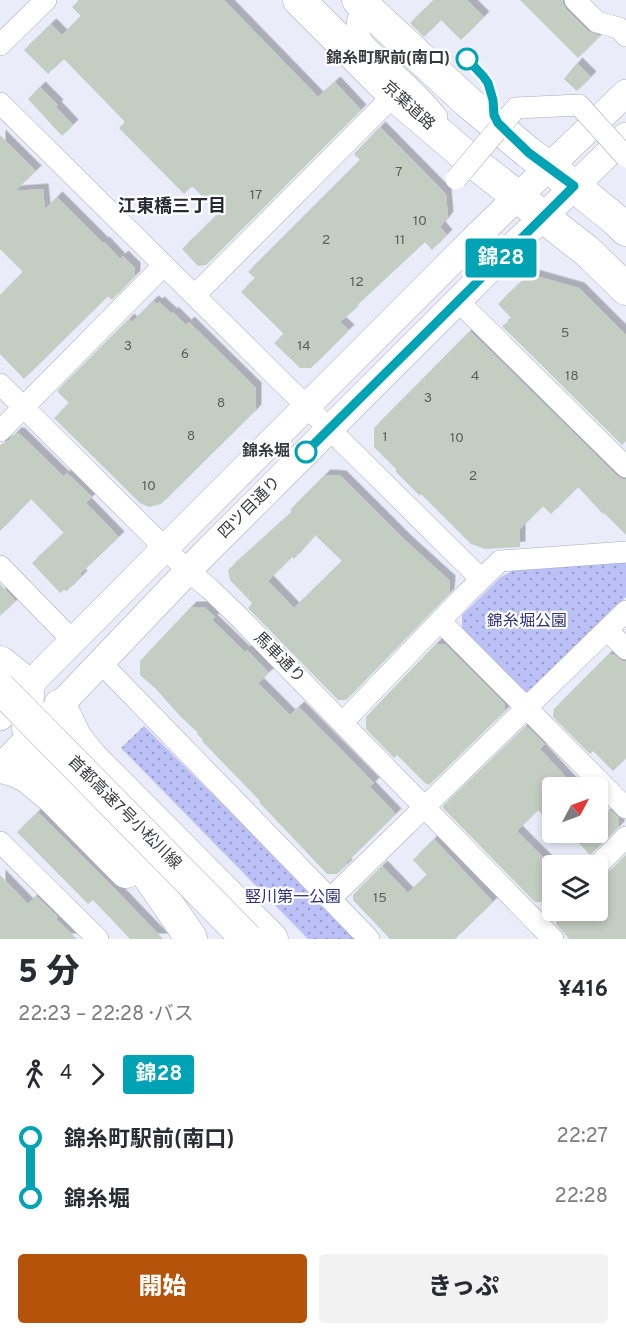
<!DOCTYPE html>
<html lang="ja">
<head>
<meta charset="utf-8">
<style>
	:root { --surface:#fff; --page:#f2f2f3; --text:#2b2b33; --muted:#7c7c81; --accent:#b45309 }
	body { margin:0; font-family:Overpass,"Noto Sans JP",sans-serif; background:var(--page); color:var(--text); height:100vh; display:flex; flex-direction:column; font-size:22px; white-space:nowrap }
	* { box-sizing:border-box; margin:0 }
	p { font-size:20px; color:var(--muted) }
	.icon { flex:none; width:33px; height:33px; fill:none; stroke:currentColor; stroke-width:2; stroke-linecap:round; stroke-linejoin:round }
	.map { position:relative; height:939px; overflow:hidden }
	.details { display:flex; flex-direction:column; background:var(--surface); flex:1 }
	.details>* { flex:none }
	.badge { padding:0 12px; border-radius:4px; font-size:21px; line-height:39px }
	.needle { width:39px; rotate:49deg }
	.buttons { position:absolute; left:542px; top:777px; display:grid; gap:12px }
	.buttons a { display:grid; place-items:center; width:66px; height:66px; border-radius:6px; background:var(--surface); box-shadow:0 3px 9px #0003; font-size:30px }
	.map>.badge { position:absolute; translate:-50% -50%; box-shadow:0 0 0 3px #fff }
	.legs { display:flex; align-items:center; gap:9px; height:66px; padding:0 18px; font-size:20px }
	.legs p { margin-inline-start:auto }
	.overview { display:flex; align-items:center; justify-content:space-between; height:102px; padding:0 18px }
	h1 { font-size:33px; font-weight:800; line-height:45px }
	.cta { display:flex; gap:12px; margin-top:auto; padding:12px 18px }
	.cta a { flex:1; height:69px; border-radius:6px; background:var(--accent); color:#fff; font-size:24px; font-weight:800; line-height:69px; text-align:center }
	.cta a+a { background:var(--page); color:var(--text) }
	ul { padding:0 18px; list-style:none }
	li { display:flex; align-items:center; gap:21px; height:60px; font-size:22px }
	li i { display:grid; place-items:center; width:9px; height:100%; margin:0 8px; background:currentColor }
	li i::after { content:''; width:15px; height:15px; margin:-8px; border:4px solid; border-radius:50%; background:var(--surface) }
	li p { margin-inline-start:auto }
	li:first-child i { background:linear-gradient(#0000 50%,currentColor 0) }
	li:last-child i { background:linear-gradient(currentColor 50%,#0000 0) }
	.map>svg:first-child { display:block }
	.green { fill:url(#green-dots) }
	.building { fill:#c4cdc1; fill-rule:evenodd; filter:url(#shadow) }
	.lines { fill:none; stroke-linecap:round; stroke-linejoin:round }
	.minor-casing { stroke:#a9abb8; stroke-width:22 }
	.major-casing { stroke:#a9abb8; stroke-width:28 }
	.highway-casing { stroke:#a9abb8; stroke-width:33 }
	.minor { stroke:#fff; stroke-width:21 }
	.major { stroke:#fff; stroke-width:27 }
	.highway { stroke:#fff; stroke-width:32 }
	.minor-bridge-casing { stroke:#a9abb8; stroke-width:22; stroke-linecap:butt }
	.highway-bridge-casing { stroke:#a9abb8; stroke-width:33; stroke-linecap:butt }
	.minor-bridge { stroke:#fff; stroke-width:21 }
	.highway-bridge { stroke:#fff; stroke-width:32 }
	.line-1-casing { stroke:#fff; stroke-width:14 }
	.line-1 { stroke:#00a3b4; stroke-width:9 }
	.stop-1-dot { fill:#fff; stroke:#00a3b4; stroke-width:3 }
	.labels { text-anchor:middle; dominant-baseline:central; stroke-width:4.5; stroke-linejoin:round; paint-order:stroke }
	.number-label { font-size:14px; fill:#5c5f60 }
	.stop-label { font-size:16px; font-weight:bold; fill:#393a3f; stroke:#fff; text-anchor:end }
	.street-label { font-size:16px; fill:#393a3f; stroke:#fff }
	.park-label { font-size:16px; fill:#313078; stroke:#fff }
	.neighbourhood-label { font-size:18px; font-weight:bold; fill:#282a34; stroke:#fff }
</style>
</head>
<body>
<div class="map">
<svg width="626" height="939" viewBox="0 0 626 939">
	<defs>
		<pattern id="green-dots" width="8" height="8" patternUnits="userSpaceOnUse" patternTransform="scale(1.5)"><rect width="8" height="8" fill="#bbc1f6"/><path d="M2 2h.1M6 6h.1" fill="none" stroke="#999ec9" stroke-width="1.8" stroke-linecap="round"/></pattern>
		<filter id="shadow"><feDropShadow dx="5.5" dy="-5.5" stdDeviation="0" flood-color="#0004"/></filter>
	</defs>
	<rect width="100%" height="100%" fill="#eaecfa"/>
	<!-- green -->
	<path class="green" d="M626,562V597L525,694L462,629V615L501,577L514,570Z
		M144,726L305,886L356,939H308L121,748Z"/>
	<!-- building -->
	<path class="building" d="M79,0H224L318,97L335,82L361,110L206,265L198,266L182,249L219,213L192,186L184,194L119,128L125,122L64,59L48,74L24,50L51,24L62,35L81,16L72,7Z
		M434,0H467L484,17L461,40L441,20L424,37L410,23Z
		M520,0H563V4L566,9L588,31L600,36L578,58Z
		M577,63L591,77L577,91L564,79Z
		M40,87L58,105L56,107L73,125L62,136L28,99Z
		M380,127L446,194L448,217L440,227L447,235L432,250L425,242L352,310L353,311L340,322L349,330L311,368H300L274,343L284,334L241,292L255,278L248,272L360,160L354,154Z
		M0,135L36,171L15,191L43,189L45,209L57,197L103,243L104,242L120,259L123,256L135,268V276L112,300L108,296L24,379L0,354V295L23,272L0,249Z
		M529,274L579,288L626,335V441L622,445L502,326L512,319L498,304Z
		M153,301L157,304L159,302L172,314L173,312L186,325L189,322L256,388V410L161,504L149,507L140,503L54,418L69,403L57,391L129,319L132,322Z
		M470,331L617,476L622,479H626V535L604,513L603,514L578,487L551,514L543,506L520,529V547L485,549L471,544L421,494L420,496L395,471L397,470L374,447V428Z
		M16,433H19L64,477L67,473L92,497L86,503L119,537L80,574L82,576L67,591L64,590L60,593L32,563L64,533L31,499L0,531V445L9,440Z
		M325,475L341,476L406,541L450,581L449,594L346,700H338L248,608L252,603L230,580L228,570L292,512L290,510ZM315,535L342,561L294,608L268,581L292,557L294,559Z
		M0,584L16,601L0,616Z
		M191,607H204L215,617L212,620L245,652L247,650L269,673L258,683L290,715L299,707L374,783L370,787L396,814L346,863L347,865L337,874H327L259,802L260,801L202,741L203,740L197,734L198,733L180,716L156,689L140,675V661Z
		M436,644H445L505,704V711L429,785L425,783L397,755L394,758L366,729V717Z
		M609,654H613L622,661H626V758L613,771L593,751L590,754L553,717L554,709Z
		M526,726L545,744L540,749L576,788H552V825L538,810L517,831L549,863L545,867L552,874V902H535L443,808V806Z
		M610,810L619,818V827L590,855L577,841L585,832H597V821Z
		M38,812L112,886L163,939H130L93,900L88,904L17,832Z
		M434,839L493,902L455,939H390L353,900V895L382,866L408,893L427,875L413,860Z
		M626,855V939H569L556,924L558,910H597V878H601L606,875Z
		M0,875L28,904L36,896L58,917L56,919L77,939H0Z"/>
	<g class="lines">
		<defs>
			<path id="minor" d="M370,0C360,9 353,24 360,37C365,48 377,56 385,64C403,81 422,97 437,117
				M575,0L597,22L619,28L626,36
				M0,45L46,0
				M0,103L481,579
				M195,295L394,95
				M458,301L626,467
				M0,384L188,571L210,589L237,615L553,939
				M0,431L164,265
				M0,566L73,641
				M440,621L626,808
				M607,630L626,649
				M100,662L369,939
				M343,722L466,594L500,561L626,552
				M0,842L98,939
				M597,866L626,837
				M330,899L626,611"/>
			<path id="major" d="M0,717L29,685L165,548L480,233L626,93
				M0,768L208,550L505,254L626,136"/>
			<path id="highway" d="M299,0L394,95L468,158L587,251L626,289
				M358,0L469,103L529,153L574,186L617,221L626,230
				M0,662L29,685L27,707L28,728L37,747L52,766L110,822L149,877L191,938
				M60,705L76,738L91,757L272,939
				M1,767L16,771L29,778L53,798L126,872"/>
		</defs>
		<!-- minor casing -->
		<use href="#minor" class="minor-casing"/>
		<!-- major casing -->
		<use href="#major" class="major-casing"/>
		<!-- highway casing -->
		<use href="#highway" class="highway-casing"/>
		<!-- minor -->
		<use href="#minor" class="minor"/>
		<!-- major -->
		<use href="#major" class="major"/>
		<!-- highway -->
		<use href="#highway" class="highway"/>
		<defs>
			<path id="minor-bridge" d="M456,179L516,108L579,105L626,157"/>
			<path id="highway-bridge" d="M0,688L247,939"/>
		</defs>
		<!-- minor-bridge casing -->
		<use href="#minor-bridge" class="minor-bridge-casing"/>
		<!-- highway-bridge casing -->
		<use href="#highway-bridge" class="highway-bridge-casing"/>
		<!-- minor-bridge -->
		<use href="#minor-bridge" class="minor-bridge"/>
		<!-- highway-bridge -->
		<use href="#highway-bridge" class="highway-bridge"/>
	</g>
	<g class="lines">
		<defs>
			<path id="line-1" d="M306,452L574,186L529,153L498,123L494,115L493,100L488,83L483,76L467,59"/>
		</defs>
		<!-- line-1 casing -->
		<use href="#line-1" class="line-1-casing"/>
		<!-- line-1 -->
		<use href="#line-1" class="line-1"/>
	</g>
	<!-- markers -->
	<g class="stop-1-dot">
		<circle cx="467" cy="59" r="10"/>
		<circle cx="306" cy="452" r="10"/>
	</g>
	<g class="labels">
		<!-- number labels -->
		<g class="number-label">
			<text x="399" y="172">7</text>
			<text x="256" y="195">17</text>
			<text x="420" y="221">10</text>
			<text x="326" y="240">2</text>
			<text x="400" y="240">11</text>
			<text x="357" y="282">12</text>
			<text x="565" y="333">5</text>
			<text x="128" y="346">3</text>
			<text x="304" y="346">14</text>
			<text x="185" y="354">6</text>
			<text x="475" y="376">4</text>
			<text x="572" y="376">18</text>
			<text x="428" y="398">3</text>
			<text x="221" y="403">8</text>
			<text x="191" y="436">8</text>
			<text x="385" y="437">1</text>
			<text x="457" y="438">10</text>
			<text x="473" y="476">2</text>
			<text x="149" y="486">10</text>
			<text x="380" y="898">15</text>
		</g>
		<!-- stop labels -->
		<g class="stop-label">
			<text x="450" y="59">錦糸町駅前(南口)</text>
			<text x="290" y="452">錦糸堀</text>
		</g>
		<!-- street labels -->
		<g class="street-label">
			<text transform="translate(408 106) rotate(42)">京葉道路</text>
			<text transform="translate(250 508) rotate(-45)">四ツ目通り</text>
			<text transform="translate(279 658) rotate(45)">馬車通り</text>
			<text transform="translate(124 813) rotate(45)">首都高速7号小松川線</text>
		</g>
		<!-- park labels -->
		<g class="park-label">
			<text x="527" y="622">錦糸堀公園</text>
			<text x="293" y="898">竪川第一公園</text>
		</g>
		<!-- neighbourhood labels -->
		<g class="neighbourhood-label">
			<text x="172" y="207">江東橋三丁目</text>
		</g>
	</g>
</svg>
<div class="buttons">
<a><svg class="needle" viewBox="-14 -14 28 28"><path d="M0-13l5 13h-10z" fill="#e53935"/><path d="M0 13l5-13h-10z" fill="#7c7c81"/></svg></a>
<a><svg class="icon" aria-label="layers" viewBox="0 0 24 24"><path d="M12 4l9 5-9 5-9-5zM3 14l9 5 9-5"/></svg></a>
</div>
<b class="badge" style="left:501px;top:258px;background:#00a3b4;color:#fff">錦28</b>
</div>
<section class="details">
<div class="overview"><div><h1>5 分</h1><p>22:23 – 22:28 · バス</p></div><b>¥416</b></div>
<div class="legs"><svg class="icon" aria-label="walk" viewBox="0 0 24 24"><circle cx="13" cy="4" r="2"/><path d="M13 8l-2 6 4 7M11 14l-3 7M7 12l3-4h3l4 4"/></svg>4<svg class="icon" aria-label="forward" viewBox="0 0 24 24"><path d="M9 5l7 7-7 7"/></svg><b class="badge" style="background:#00a3b4;color:#fff">錦28</b></div>
<ul>
<li><i style="color:#00a3b4"></i><b>錦糸町駅前(南口)</b><p>22:27</p></li>
<li><i style="color:#00a3b4"></i><b>錦糸堀</b><p>22:28</p></li>
</ul>
<div class="cta"><a>開始</a><a>きっぷ</a></div>
</section>
</body>
</html>
